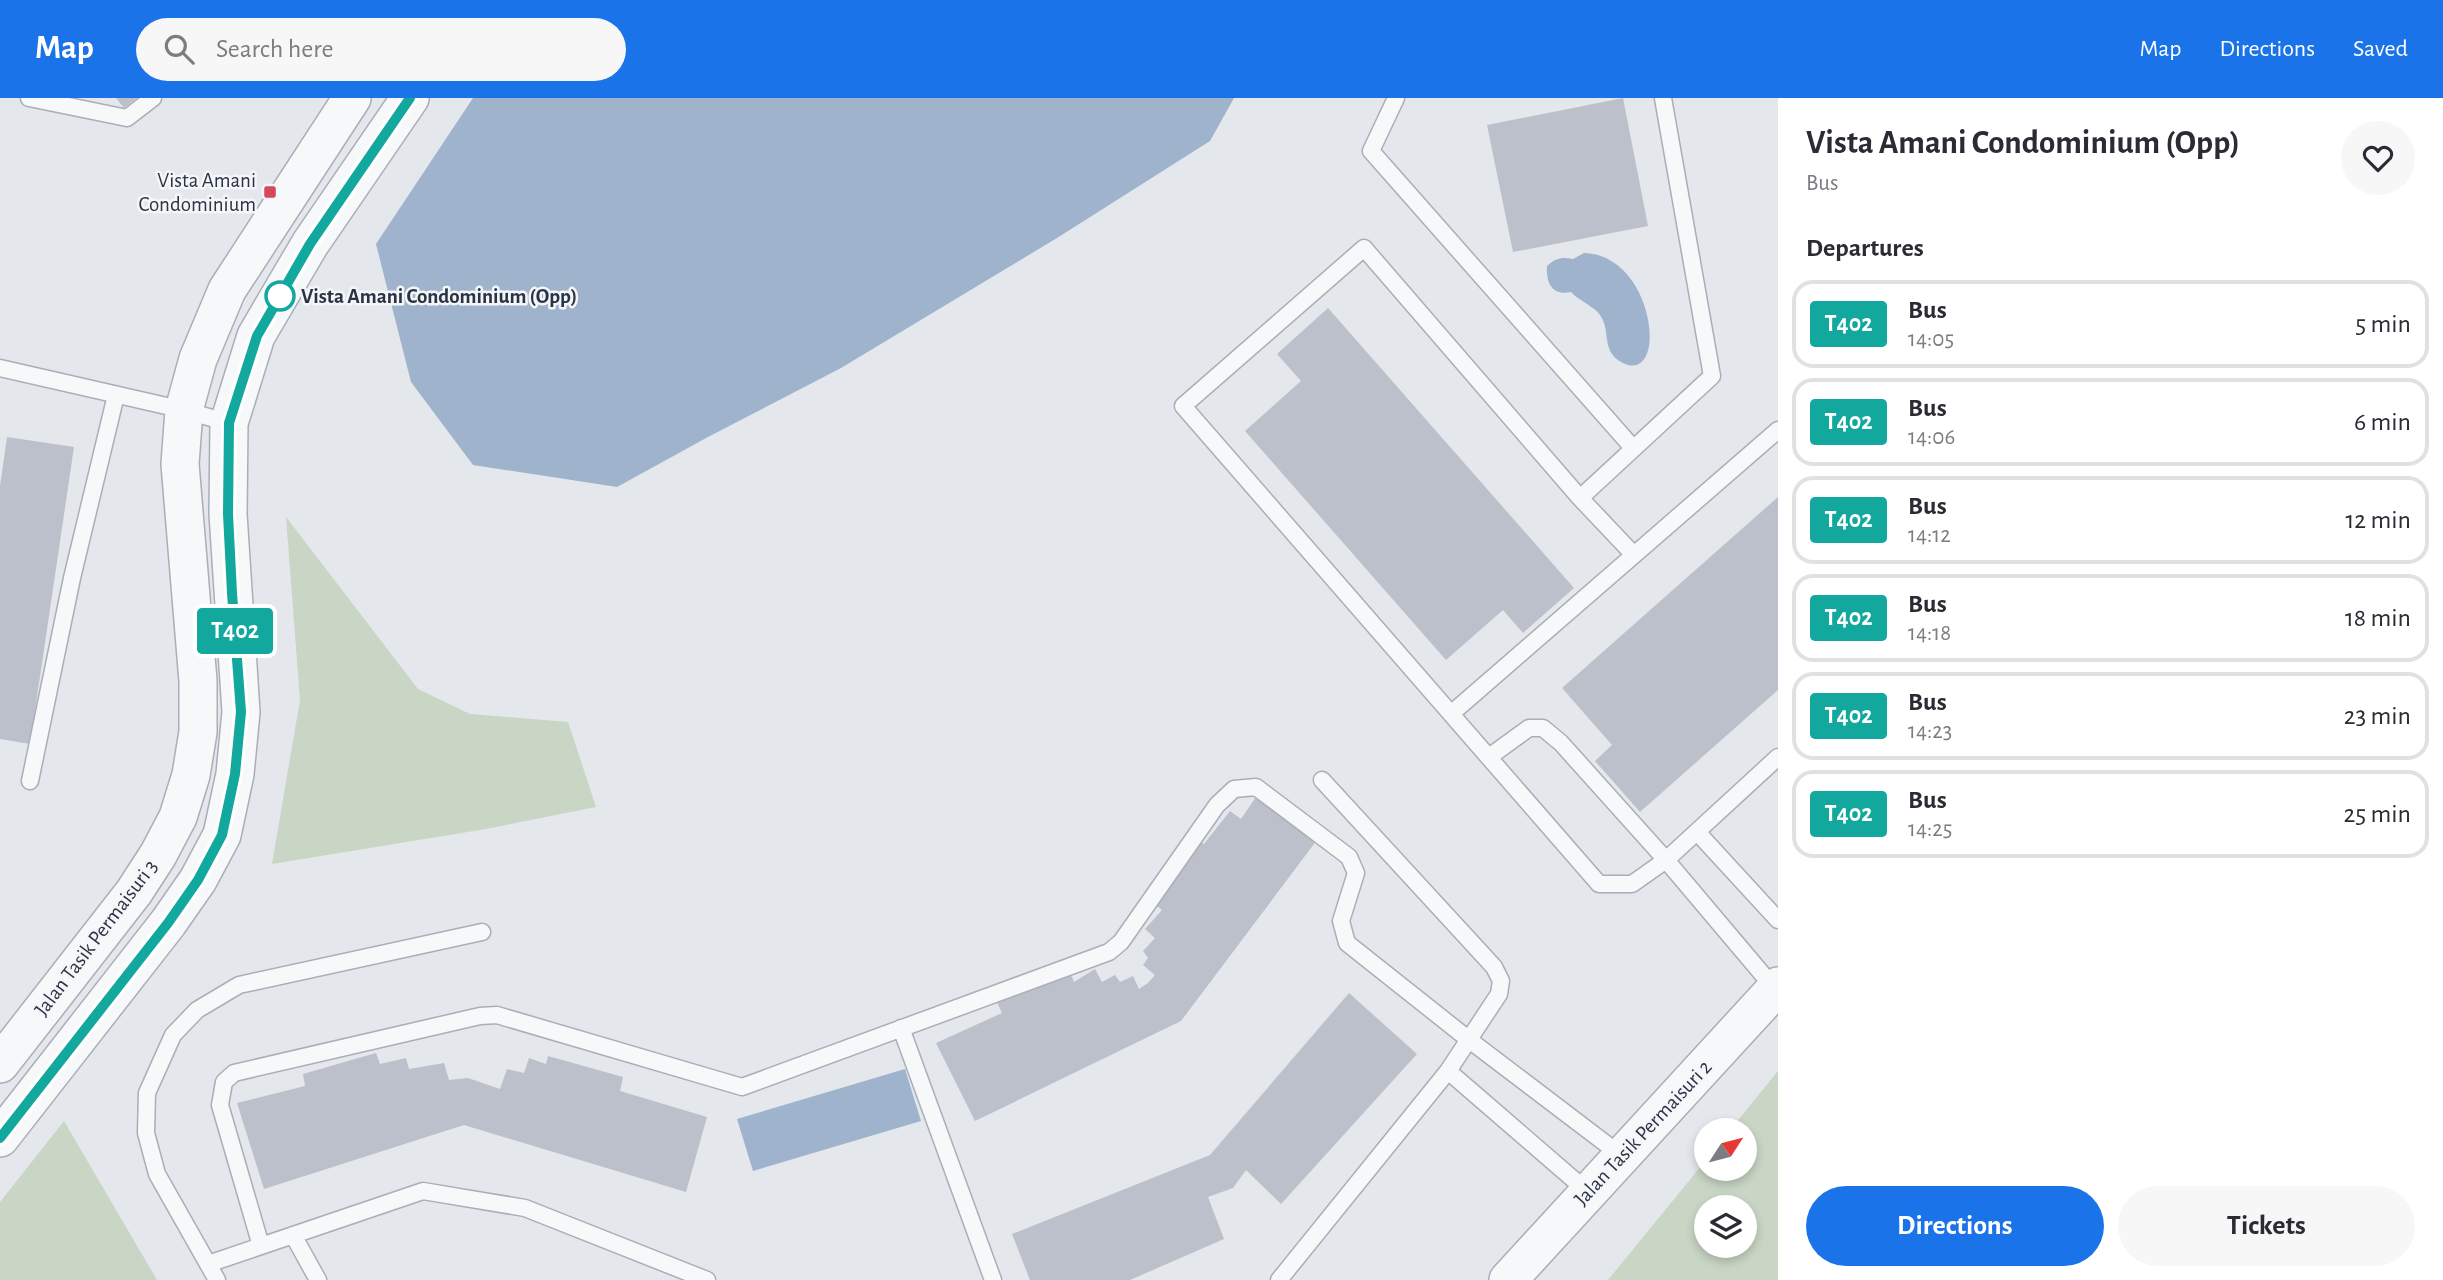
<!DOCTYPE html>
<html lang="en">
<head>
<meta charset="utf-8">
<style>
	:root { --surface:#fff; --page:#f7f7f7; --text:#2b2b33; --muted:#7c7c81; --line:#e1e1e2; --accent:#1a73e8 }
	body { margin:0; font-family:"Alegreya Sans",sans-serif; background:var(--page); color:var(--text); height:100vh; display:flex; flex-direction:column; font-size:26px; white-space:nowrap }
	* { box-sizing:border-box; margin:0 }
	p { font-size:23px; color:var(--muted) }
	.icon { flex:none; width:38px; height:38px; fill:none; stroke:currentColor; stroke-width:2; stroke-linecap:round; stroke-linejoin:round }
	.map { position:relative; flex:1; overflow:hidden }
	.side { display:flex; flex-direction:column; background:var(--surface); width:665px }
	.side>* { flex:none }
	.badge { padding:0 14px; border-radius:5px; font-size:24px; line-height:46px }
	.needle { width:46px; rotate:54deg }
	.controls { position:absolute; left:1694px; top:1020px; display:grid; gap:14px }
	.controls a { display:grid; place-items:center; width:63px; height:63px; border-radius:50%; background:var(--surface); box-shadow:0 4px 10px #0003; font-size:35px }
	.map>.badge { position:absolute; translate:-50% -50%; box-shadow:0 0 0 4px #fff }
	h2 { padding:0 28px; font-size:26px; line-height:63px }
	.round { display:grid; place-items:center; flex:none; width:74px; height:74px; border-radius:37px; background:var(--page) }
	.headline { display:flex; align-items:center; justify-content:space-between; height:119px; padding:0 28px }
	h1 { font-size:33px; font-weight:600; line-height:52px }
	.button { display:flex; gap:14px; margin-top:auto; padding:14px 28px }
	.button a { flex:1; height:80px; border-radius:42px; background:var(--accent); color:#fff; font-size:28px; font-weight:600; line-height:80px; text-align:center }
	.button a+a { background:var(--page); color:var(--text) }
	ul { padding:0; list-style:none }
	li { display:flex; align-items:center; gap:21px; height:88px; margin:0 14px 10px; padding:0 14px; border:4px solid var(--line); border-radius:21px }
	li div { flex:1 }
	li b { display:block; font-size:26px }
	li em { font-style:normal }
	li .badge { min-width:77px; font-weight:700; text-align:center }
	header { display:flex; align-items:center; gap:42px; box-sizing:border-box; height:98px; padding:0 35px; background:var(--accent); color:#fff }
	header strong { font-size:33px }
	nav { display:flex; gap:38px; margin-inline-start:auto; font-size:24px }
	.search { width:490px; height:63px; background:var(--page); display:flex; align-items:center; gap:18px; box-sizing:border-box; padding:0 24px; border-radius:38px; color:var(--muted); font-size:26px }
	main { display:flex; flex:1; min-height:0 }
	.map>svg:first-child { display:block }
	.green { fill:#c9d6c5; fill-rule:evenodd }
	.water { fill:#9fb4cc }
	.building { fill:#bbc0ca }
	.lines { fill:none; stroke-linecap:round; stroke-linejoin:round }
	.service-casing { stroke:#a9aeb7; stroke-width:19 }
	.tertiary-casing { stroke:#a9aeb7; stroke-width:40 }
	.service { stroke:#f7f8fa; stroke-width:16 }
	.tertiary { stroke:#f7f8fa; stroke-width:37 }
	.line-casing { stroke:#fff; stroke-width:16 }
	.line { stroke:#12a89d; stroke-width:10 }
	.poi-dot { fill:#d1495b; stroke:#f4f6f9; stroke-width:2.5 }
	.stop-dot { fill:#fff; stroke:#12a89d; stroke-width:3.5 }
	.labels { text-anchor:middle; dominant-baseline:central; stroke-width:5; stroke-linejoin:round; paint-order:stroke }
	.poi-label { font-size:21px; fill:#2b3445; stroke:#f4f6f9; text-anchor:end }
	.stop-label { font-size:21px; font-weight:bold; fill:#2b3445; stroke:#f4f6f9; text-anchor:start }
	.street-label { font-size:21px; fill:#2b3445; stroke:#f4f6f9 }
</style>
</head>
<body>
<header>
<strong>Map</strong>
<div class="search"><svg class="icon" aria-label="search" viewBox="0 0 24 24"><circle cx="10" cy="10" r="6"/><path d="M15 15l6 6"/></svg>Search here</div>
<nav><a>Map</a><a>Directions</a><a>Saved</a></nav>
</header>
<main>
<div class="map">
<svg width="1778" height="1182" viewBox="0 0 1778 1182">
	<rect width="100%" height="100%" fill="#e4e7ec"/>
	<!-- green -->
	<path class="green" d="M286,419L418,591L470,616L568,624L596,709L486,731L272,766L300,602Z
		M1778,973V1182H1608L1706,1062V1071H1745V1032H1730ZM1706,1110H1745V1148H1706Z
		M64,1023L157,1182H0V1104Z"/>
	<!-- water -->
	<path class="water" d="M473,0H1234L1210,43L1057,140L841,270L708,339L617,389L473,367L411,284L376,146Z
		M1584,155C1657,157 1669,291 1621,264C1601,253 1611,232 1600,217C1594,208 1579,203 1571,194C1552,198 1546,185 1547,168C1556,160 1562,159 1573,161Z
		M905,971L921,1023L753,1073L737,1021Z"/>
	<!-- building -->
	<path class="building" d="M116,0H137L124,10Z
		M1623,0L1648,128L1513,154L1487,27Z
		M1328,210L1574,490L1523,535L1503,512L1446,562L1245,333L1301,283L1277,256Z
		M7,339L74,349L30,646L0,641V388Z
		M1778,399V592L1640,714L1595,663L1612,647L1562,590Z
		M1258,696L1317,742L1181,923L975,1023L936,945L1002,915L997,904L1069,872L1074,884L1095,871L1102,884L1115,877L1120,884L1133,878L1139,891L1148,885L1155,877L1143,867L1148,860L1143,853L1155,840L1145,831L1162,812L1152,804L1198,742L1204,746L1230,713L1241,721Z
		M1349,895L1417,956L1281,1106L1246,1072L1233,1090L1208,1099L1224,1141L1130,1182H1030L1012,1136L1210,1057Z
		M376,955L380,966L406,960L409,971L444,965L449,982L468,980L500,991L507,971L524,975L529,960L546,966L548,958L623,979L620,993L707,1019L686,1094L464,1027L264,1091L237,1005L305,988L303,976Z"/>
	<g class="lines">
		<defs>
			<path id="service" d="M29,0L127,20L153,0
				M1396,0L1371,53L1633,350
				M0,270L184,312L229,325
				M1580,400L1712,278L1663,0
				M1634,457L1580,400L1364,150L1183,308L1599,786H1632L1666,762L1778,659
				M1452,615L1778,332
				M1489,659L1529,630H1543L1561,645L1666,762L1775,891
				M30,683L72,480L116,297
				M1698,735L1778,822
				M901,930L993,1182
				M1448,973L1588,1094
				M293,1137L318,1182
				M261,1148L220,1007L224,984L234,975L480,918L497,917L742,989L1109,854L1121,844L1217,707L1234,691L1256,689L1349,759L1356,775L1341,823L1347,845L1468,941L1622,1058
				M208,1166L423,1093L525,1110L707,1182
				M217,1182L157,1076L146,1035L147,995L173,937L197,912L239,887L482,834
				M1279,1182L1448,973L1499,896L1501,883L1494,869L1322,682"/>
			<path id="tertiary" d="M0,966L134,794L158,757L178,719L191,677L198,634V583L180,366L184,312L198,261L227,192L352,0
				M0,1040L168,825L198,782L222,737L235,676L241,614L228,416L229,325L256,238L310,146L410,0
				M1508,1182L1778,888"/>
		</defs>
		<!-- service casing -->
		<use href="#service" class="service-casing"/>
		<!-- tertiary casing -->
		<use href="#tertiary" class="tertiary-casing"/>
		<!-- service -->
		<use href="#service" class="service"/>
		<!-- tertiary -->
		<use href="#tertiary" class="tertiary"/>
	</g>
	<g class="lines">
		<defs>
			<path id="line" d="M0,1040L168,825L198,782L222,737L235,676L241,614L232,495L228,416L229,325L257,238L310,146L410,0"/>
		</defs>
		<!-- line casing -->
		<use href="#line" class="line-casing"/>
		<!-- line -->
		<use href="#line" class="line"/>
	</g>
	<!-- markers -->
	<rect class="poi-dot" x="263" y="87" width="14" height="14" rx="3.5"/>
	<circle class="stop-dot" cx="280" cy="198" r="14"/>
	<g class="labels">
		<!-- poi labels -->
		<g class="poi-label">
			<text x="256" y="82">Vista Amani<tspan x="256" dy="24">Condominium</tspan></text>
		</g>
		<!-- stop labels -->
		<g class="stop-label">
			<text x="301" y="198">Vista Amani Condominium (Opp)</text>
		</g>
		<!-- street labels -->
		<g class="street-label">
			<text transform="translate(96 840) rotate(-53)">Jalan Tasik Permaisuri 3</text>
			<text transform="translate(1643 1035) rotate(-47)">Jalan Tasik Permaisuri 2</text>
		</g>
	</g>
</svg>
<div class="controls">
<a><svg class="needle" viewBox="-14 -14 28 28"><path d="M0-13l5 13h-10z" fill="#e53935"/><path d="M0 13l5-13h-10z" fill="#7c7c81"/></svg></a>
<a><svg class="icon" aria-label="layers" viewBox="0 0 24 24"><path d="M12 4l9 5-9 5-9-5zM3 14l9 5 9-5"/></svg></a>
</div>
<b class="badge" style="left:235px;top:533px;background:#12a89d;color:#fff">T402</b>
</div>
<section class="side">
<div class="headline"><div><h1>Vista Amani Condominium (Opp)</h1><p>Bus</p></div><a class="round"><svg class="icon" aria-label="heart" viewBox="0 0 24 24"><path d="M12 20l-8-8c-3-5 5-10 8-4 3-6 11-1 8 4z"/></svg></a></div>
<h2>Departures</h2>
<ul>
<li><span class="badge" style="background:#12a89d;color:#fff">T402</span><div><b>Bus</b><p>14:05</p></div><em>5 min</em></li>
<li><span class="badge" style="background:#12a89d;color:#fff">T402</span><div><b>Bus</b><p>14:06</p></div><em>6 min</em></li>
<li><span class="badge" style="background:#12a89d;color:#fff">T402</span><div><b>Bus</b><p>14:12</p></div><em>12 min</em></li>
<li><span class="badge" style="background:#12a89d;color:#fff">T402</span><div><b>Bus</b><p>14:18</p></div><em>18 min</em></li>
<li><span class="badge" style="background:#12a89d;color:#fff">T402</span><div><b>Bus</b><p>14:23</p></div><em>23 min</em></li>
<li><span class="badge" style="background:#12a89d;color:#fff">T402</span><div><b>Bus</b><p>14:25</p></div><em>25 min</em></li>
</ul>
<div class="button"><a>Directions</a><a>Tickets</a></div>
</section>
</main>
</body>
</html>
